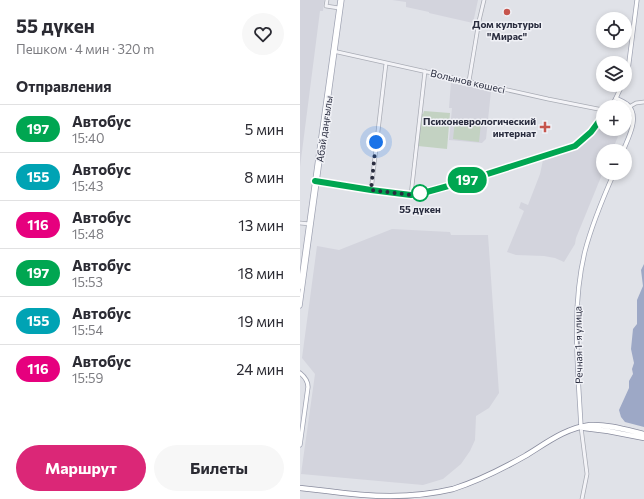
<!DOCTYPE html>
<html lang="ru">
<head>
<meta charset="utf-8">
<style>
	:root { --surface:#fff; --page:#f7f7f7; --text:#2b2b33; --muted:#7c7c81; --line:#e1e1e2; --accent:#db2777 }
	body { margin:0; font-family:Commissioner,sans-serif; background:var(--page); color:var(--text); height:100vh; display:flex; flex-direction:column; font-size:15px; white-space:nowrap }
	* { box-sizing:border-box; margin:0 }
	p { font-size:13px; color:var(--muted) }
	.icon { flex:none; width:22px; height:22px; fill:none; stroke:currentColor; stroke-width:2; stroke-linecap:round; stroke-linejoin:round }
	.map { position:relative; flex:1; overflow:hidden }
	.drawer { display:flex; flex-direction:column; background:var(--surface); width:300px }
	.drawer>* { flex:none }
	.badge { padding:0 8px; border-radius:13px; font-size:14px; line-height:26px }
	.controls { position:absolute; left:296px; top:12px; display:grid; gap:8px }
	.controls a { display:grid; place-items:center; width:36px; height:36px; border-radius:50%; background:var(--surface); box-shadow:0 2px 6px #0003; font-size:20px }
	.you { position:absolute; width:20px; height:20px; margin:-10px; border:3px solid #fff; border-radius:50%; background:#1a73e8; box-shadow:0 0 0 6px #1a73e833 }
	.map>.badge { position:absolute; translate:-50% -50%; box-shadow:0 0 0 2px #fff }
	h2 { padding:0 16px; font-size:15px; line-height:36px }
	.round { display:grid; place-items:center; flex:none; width:42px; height:42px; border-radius:21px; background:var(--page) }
	.head { display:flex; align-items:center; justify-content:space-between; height:68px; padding:0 16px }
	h1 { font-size:19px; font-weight:700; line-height:30px }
	.button { display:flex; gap:8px; margin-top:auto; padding:8px 16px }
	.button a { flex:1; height:46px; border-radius:24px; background:var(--accent); color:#fff; font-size:16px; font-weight:700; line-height:46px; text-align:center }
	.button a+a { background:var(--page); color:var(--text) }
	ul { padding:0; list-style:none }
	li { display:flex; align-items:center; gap:12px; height:48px; padding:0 16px; border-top:1px solid var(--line) }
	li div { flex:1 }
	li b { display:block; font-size:15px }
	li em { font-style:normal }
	li .badge { min-width:44px; font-weight:700; text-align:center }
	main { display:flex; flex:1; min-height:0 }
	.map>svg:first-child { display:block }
	.built { fill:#d3d4dd }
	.green { fill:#c3d2c2 }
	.water { fill:#9da8c6 }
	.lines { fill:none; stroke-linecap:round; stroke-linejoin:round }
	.minor-casing { stroke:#a9acb5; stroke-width:4.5 }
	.major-casing { stroke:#a0a4b3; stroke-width:5 }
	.highway-casing { stroke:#898c9e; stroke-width:6 }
	.minor { stroke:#f3f3f7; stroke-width:3 }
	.major { stroke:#fff; stroke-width:3.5 }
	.highway { stroke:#fff; stroke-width:4.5 }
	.line-casing { stroke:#fff; stroke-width:9 }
	.line { stroke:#00a651; stroke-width:6 }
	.walk { stroke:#2a2d3f; stroke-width:4; stroke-dasharray:0 7.2 }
	.poi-dot { fill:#c6554d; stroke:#f0f1f6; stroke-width:1.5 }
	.stop-dot { fill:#fff; stroke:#00a651; stroke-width:2 }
	.labels { text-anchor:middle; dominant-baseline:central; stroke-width:3; stroke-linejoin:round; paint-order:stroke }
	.poi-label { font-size:10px; font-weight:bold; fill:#2a2d3f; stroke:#f0f1f6 }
	.street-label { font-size:10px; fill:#2a2d3f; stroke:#f0f1f6 }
	.stop-label { font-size:10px; font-weight:bold; fill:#2a2d3f; stroke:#f0f1f6 }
</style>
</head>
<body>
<main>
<section class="drawer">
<div class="head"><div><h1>55 дүкен</h1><p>Пешком · 4 мин · 320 m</p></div><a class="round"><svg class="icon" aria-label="heart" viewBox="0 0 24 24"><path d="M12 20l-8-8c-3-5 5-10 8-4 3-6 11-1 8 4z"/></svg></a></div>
<h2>Отправления</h2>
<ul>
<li><span class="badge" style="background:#00a651;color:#fff">197</span><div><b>Автобус</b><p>15:40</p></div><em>5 мин</em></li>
<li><span class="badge" style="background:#00a3b4;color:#fff">155</span><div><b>Автобус</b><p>15:43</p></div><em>8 мин</em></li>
<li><span class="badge" style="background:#e6007e;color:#fff">116</span><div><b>Автобус</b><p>15:48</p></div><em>13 мин</em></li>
<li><span class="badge" style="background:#00a651;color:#fff">197</span><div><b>Автобус</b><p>15:53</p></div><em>18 мин</em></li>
<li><span class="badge" style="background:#00a3b4;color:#fff">155</span><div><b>Автобус</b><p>15:54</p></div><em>19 мин</em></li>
<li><span class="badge" style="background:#e6007e;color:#fff">116</span><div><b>Автобус</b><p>15:59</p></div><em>24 мин</em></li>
</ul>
<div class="button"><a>Маршрут</a><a>Билеты</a></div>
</section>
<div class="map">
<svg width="344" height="499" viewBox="0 0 344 499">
	<rect width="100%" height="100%" fill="#e0e2e8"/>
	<!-- built -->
	<path class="built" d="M0,0H24L23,11H20L0,167Z
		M92,0H178L173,23L129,13V12L106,7V2Z
		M151,82L191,91L186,139L182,143L149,140L152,108H149Z
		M303,119V129H321L312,151H303V172L276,238L275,244L264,262L255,258L244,256L216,255L207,252L224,211L219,208L221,202L228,205L240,174L243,160L274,150L286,143Z
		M92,229L150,232L151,235H188L199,393L189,408L176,416L175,440L170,451L161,464L143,479L123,485L1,474L15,374L2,358L17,246L39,250Z"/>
	<!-- green -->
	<path class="green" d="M124,111L150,113L147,149L118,146L121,114H123Z
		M155,120L181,123L179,142L153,139Z"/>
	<!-- water -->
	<path class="water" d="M344,264V427L325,422L321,417L319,410L329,388V381L333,374L332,369L334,363L331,349L333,329L337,324V300L343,286L341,270Z"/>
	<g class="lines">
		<defs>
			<path id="minor" d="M27,0L26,6L39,8
				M33,51L248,99L303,110
				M169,81L179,21L184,0
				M310,107L316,98
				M329,107L336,103L344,102
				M16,181L71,191L111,195L141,188L275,146L291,132L303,116
				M71,191L86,63
				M111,195L125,71
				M0,223L10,224
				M281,427L287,474L282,499"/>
			<path id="major" d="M325,78L328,70L337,0
				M322,85L316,98C320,100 324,102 327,104C341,116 328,138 323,151
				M0,287L40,0
				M0,306L42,0
				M0,373C5,377 8,381 8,387L0,445
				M281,427C278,369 271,308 285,251C292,224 303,198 314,173"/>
			<path id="highway" d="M284,428L308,431L344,438
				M0,488C9,489 18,490 27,491C70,497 111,499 153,489C178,481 202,469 225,456C245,444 265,428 290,425C308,424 327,430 344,434"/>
		</defs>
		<!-- minor casing -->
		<use href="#minor" class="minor-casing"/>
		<!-- major casing -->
		<use href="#major" class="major-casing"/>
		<!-- highway casing -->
		<use href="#highway" class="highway-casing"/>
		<!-- minor -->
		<use href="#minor" class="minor"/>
		<!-- major -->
		<use href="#major" class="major"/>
		<!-- highway -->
		<use href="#highway" class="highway"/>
	</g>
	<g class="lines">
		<defs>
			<path id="line" d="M15,181L71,190L111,195L123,193L159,183L275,146L291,132L303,116"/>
		</defs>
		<!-- line casing -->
		<use href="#line" class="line-casing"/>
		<!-- line -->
		<use href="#line" class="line"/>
		<!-- walk -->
		<path class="walk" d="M76,142L71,190L111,195L123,193H120"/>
	</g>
	<!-- markers -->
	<g class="poi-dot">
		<circle cx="207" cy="12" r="4"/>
		<path d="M243 121h4v4h4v4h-4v4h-4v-4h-4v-4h4z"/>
	</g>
	<circle class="stop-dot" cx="120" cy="193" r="8"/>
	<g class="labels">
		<!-- poi labels -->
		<g class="poi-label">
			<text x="207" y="24">Дом культуры<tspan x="207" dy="12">"Мирас"</tspan></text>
			<text x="236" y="121" text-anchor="end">Психоневрологический<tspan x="236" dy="12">интернат</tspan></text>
		</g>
		<!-- street labels -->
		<g class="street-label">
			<text transform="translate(168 81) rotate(13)">Волынов көшесі</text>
			<text transform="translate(24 129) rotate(-82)">Абай даңғылы</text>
			<text transform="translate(278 345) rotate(-91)">Речная 1-я улица</text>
		</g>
		<!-- stop labels -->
		<g class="stop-label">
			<text x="120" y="209">55 дүкен</text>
		</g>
	</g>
</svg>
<div class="controls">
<a><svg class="icon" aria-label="locate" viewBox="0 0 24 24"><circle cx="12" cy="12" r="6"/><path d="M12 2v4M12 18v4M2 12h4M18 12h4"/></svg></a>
<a><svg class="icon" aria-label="layers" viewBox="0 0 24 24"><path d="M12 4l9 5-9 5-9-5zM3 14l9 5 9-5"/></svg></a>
<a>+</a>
<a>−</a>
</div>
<div class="you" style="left:76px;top:142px"></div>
<b class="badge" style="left:167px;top:180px;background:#00a651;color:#fff">197</b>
</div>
</main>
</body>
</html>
